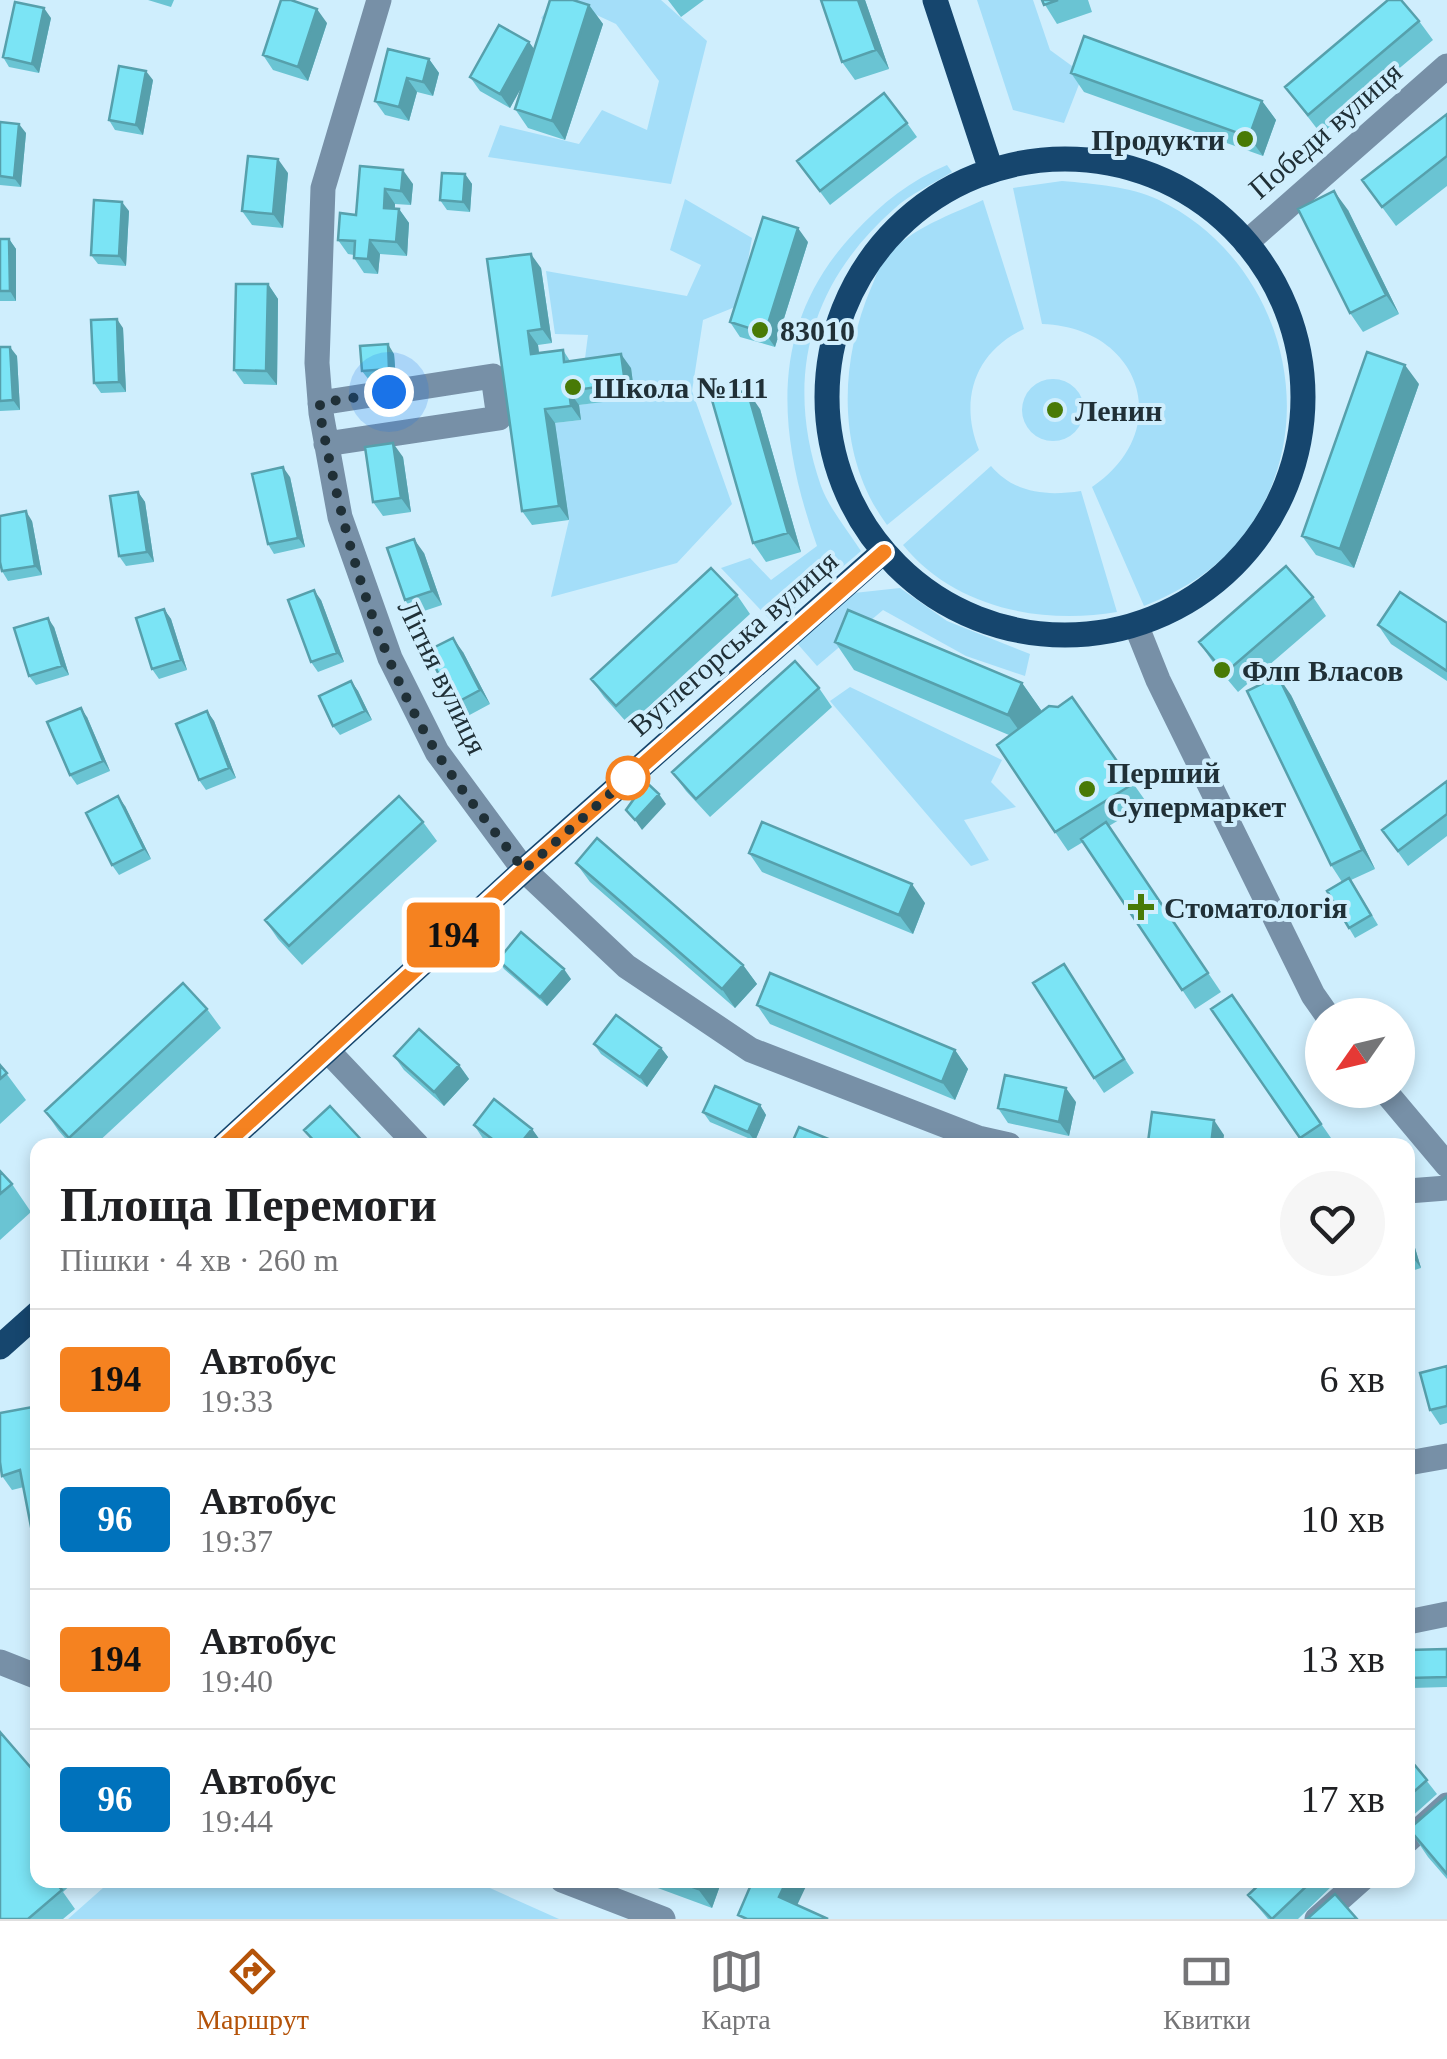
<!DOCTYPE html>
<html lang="uk">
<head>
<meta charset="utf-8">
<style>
	:root { --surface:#fff; --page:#f6f6f6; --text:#202124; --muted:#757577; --line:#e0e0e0; --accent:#b45309 }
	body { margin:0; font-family:Georgia,serif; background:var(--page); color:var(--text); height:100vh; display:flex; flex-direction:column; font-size:38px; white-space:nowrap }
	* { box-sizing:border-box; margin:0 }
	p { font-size:32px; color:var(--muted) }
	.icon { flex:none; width:55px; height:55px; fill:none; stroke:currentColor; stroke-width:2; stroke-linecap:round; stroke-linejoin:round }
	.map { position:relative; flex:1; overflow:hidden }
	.sheet { position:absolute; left:30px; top:1138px; width:1385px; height:750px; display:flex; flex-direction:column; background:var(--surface); border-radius:20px; box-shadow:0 5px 15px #0003 }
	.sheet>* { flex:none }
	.badge { padding:0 20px; border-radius:8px; font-size:35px; line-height:65px }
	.needle { width:65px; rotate:236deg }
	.tools { position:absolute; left:1305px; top:998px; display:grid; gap:20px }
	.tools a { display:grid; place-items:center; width:110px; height:110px; border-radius:50%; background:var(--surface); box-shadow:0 5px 15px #0003; font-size:50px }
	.you { position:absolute; width:50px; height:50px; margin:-25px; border:8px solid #fff; border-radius:50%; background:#1a73e8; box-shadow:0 0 0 15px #1a73e833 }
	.map>.badge { position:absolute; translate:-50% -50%; box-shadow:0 0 0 5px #fff }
	.round { display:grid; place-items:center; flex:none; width:105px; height:105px; border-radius:52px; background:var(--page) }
	.headline { display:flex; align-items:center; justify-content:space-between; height:170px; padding:0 30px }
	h1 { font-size:48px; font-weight:800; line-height:75px }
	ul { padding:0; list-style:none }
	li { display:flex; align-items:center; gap:30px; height:140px; padding:0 30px; border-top:2px solid var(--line) }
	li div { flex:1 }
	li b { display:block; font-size:38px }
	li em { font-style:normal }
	li .badge { min-width:110px; font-weight:700; text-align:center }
	.menu { display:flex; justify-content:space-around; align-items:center; height:140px; border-top:2px solid var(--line); background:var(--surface); font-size:28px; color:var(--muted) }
	.menu a { display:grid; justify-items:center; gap:5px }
	.menu .active { color:var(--accent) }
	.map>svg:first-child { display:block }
	.green { fill:#a4def9 }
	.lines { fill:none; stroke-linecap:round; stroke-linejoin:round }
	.minor { stroke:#7790a7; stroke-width:25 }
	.major { stroke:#16466e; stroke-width:25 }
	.wall { fill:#6ac4d3 }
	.shaded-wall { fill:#56a0ac }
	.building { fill:#7be4f5; stroke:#56a0ac; stroke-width:2.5 }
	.line-casing { stroke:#fff; stroke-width:22 }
	.line { stroke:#f58220; stroke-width:15 }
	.walk { stroke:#203037; stroke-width:10; stroke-dasharray:0 18 }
	.poi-dot { fill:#487a06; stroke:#cfeefd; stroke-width:4 }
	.stop-dot { fill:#fff; stroke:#f58220; stroke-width:5 }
	.labels { text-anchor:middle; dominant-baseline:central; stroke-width:8; stroke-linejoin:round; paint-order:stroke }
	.street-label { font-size:30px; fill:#203037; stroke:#cfeefd }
	.poi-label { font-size:30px; font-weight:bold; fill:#203037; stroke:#cfeefd; text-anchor:start }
</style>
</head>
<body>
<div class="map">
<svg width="1447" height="1919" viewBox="0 0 1447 1919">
	<rect width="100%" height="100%" fill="#cfeefd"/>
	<!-- green -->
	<path class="green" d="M554,0H661L707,41L671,184L488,157L500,125L579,144L602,110L647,130L659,81L616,24L575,5L556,30L541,18Z
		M977,0H1033L1050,50L1083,74L1064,123L1013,110Z
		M947,165L952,172C933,184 910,194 894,209C809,284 784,379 821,486C829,508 848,531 861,551L775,625L721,568L750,558L771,580L817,546C777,433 767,325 855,232C882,203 911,180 947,165Z
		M1062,181C1095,184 1129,186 1159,200C1285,261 1331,432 1237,543C1213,572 1179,592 1144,606L1092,487C1176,430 1141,327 1042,324L1013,188Z
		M685,199L752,238L740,305L703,320L692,391L732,504L677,563L551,597L569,520L555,423L581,420L579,405L635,397L631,369L583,374L588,335L555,334L546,271L687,296L701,265L670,250Z
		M983,200L1024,329C974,352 959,401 979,450L887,525C836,456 839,363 871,288C875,280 878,267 884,260C906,230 950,215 983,200Z
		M1022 410a31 31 0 1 1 62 0a31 31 0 1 1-62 0Z
		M991,466C1015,494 1047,496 1081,491L1117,612C1042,625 954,608 903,545Z
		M900,588L947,621L1030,654L1025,676L966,656L883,610L817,666L795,641L854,593Z
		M850,687L1002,760L991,782L1016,807L964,820L989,860L971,866L830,701Z
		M112,1880H472L559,1919H68Z"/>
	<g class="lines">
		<!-- minor -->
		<path class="minor" d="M379,0L323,188L317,363L321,413L340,517L390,658L437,752L524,870L626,966L751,1050L978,1138L1009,1145
			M1246,243L1447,66
			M320,403L493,376L499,418L326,444
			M1136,625L1158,680L1313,995L1327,1015
			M327,1050L417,1145
			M1384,1090L1447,1165
			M1408,1191L1447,1188
			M1408,1463L1447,1456
			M1408,1622L1447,1614
			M0,1662L38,1677
			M1408,1840L1447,1805
			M562,1880L663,1919
			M1317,1919L1361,1880"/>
		<!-- major -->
		<path class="major" d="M935,0L991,170
			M827 397a238 238 0 1 1 476 0a238 238 0 1 1-476 0Z
			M224,1145L524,870L883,552
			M0,1347L38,1313"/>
	</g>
	<!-- wall -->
	<path class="wall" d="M148,0H174L171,7Z
		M668,0H704L681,17Z
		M821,0H865L889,69L855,80L842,62Z
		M1042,0H1088L1092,12L1057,24Z
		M589,5L603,24L565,140L528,128L515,109L522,86L510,108L480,91L470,77L529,42L534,49Z
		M51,18L39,73L9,67L3,57Z
		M1419,21L1433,40L1321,134L1285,87Z
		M327,23L308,81L273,70L263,55Z
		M429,59L439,73L433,96L417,92L409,121L385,115L375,101Z
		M1071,73L1262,101L1276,120L1263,156L1084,92Z
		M153,80L143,135L115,130L109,120Z
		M1447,114V186L1396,226L1362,180Z
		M0,122L26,133L21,187L0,185Z
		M907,123L917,137L830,205L797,161Z
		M360,166L413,184L411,205L395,204V208L399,209L409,223L407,256L380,254L378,274L364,273L354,258V255L348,254L338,240L356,215Z
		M288,173L283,228L252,225L242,211Z
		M465,174L472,184L470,212L447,210L440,200Z
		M1348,210L1399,314L1363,332L1350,313Z
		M129,211L126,266L98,264L91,255Z
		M0,239H9L16,249V301H0Z
		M808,242L775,347L740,337L730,322Z
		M487,259L541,268L552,343L538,345L539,353L563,350L570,361L631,368L635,398L579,405L581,420L555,423L569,520L532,525L522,511Z
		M268,284L278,299L277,385L244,384L234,370Z
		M123,328L126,392L101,393L94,383Z
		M0,347L17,356L20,410L0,411Z
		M394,354L396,379L369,380L362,371Z
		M1419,384L1354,568L1316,555L1302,536Z
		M760,409L801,552L766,562L753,543Z
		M403,457L411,512L383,516L373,502Z
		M290,477L305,547L274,554L268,544Z
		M138,492L145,502L154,562L126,566L119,556Z
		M32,521L42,575L8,581L2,571Z
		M424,553L442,605L415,614L405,600Z
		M737,595L750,614L629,725L604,697L591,679Z
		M1313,597L1326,616L1238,692L1212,661L1199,642Z
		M321,600L344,662L318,672L311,662Z
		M164,609L171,619L187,670L159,679L152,669Z
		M1447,623V681L1391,644L1378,625Z
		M54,627L69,675L36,685L29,676Z
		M835,642L1022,683L1041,710L1040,713L1058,707L1072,697L1147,803L1109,826L1221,992L1195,1009L1083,842L1068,851L1055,832L1009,735L854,670Z
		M463,652L490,704L464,718L454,704Z
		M351,681L358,691L372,720L340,735L333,726Z
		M819,688L832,707L710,817L686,791L672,772Z
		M1291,695L1375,869L1351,880L1378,925L1355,938L1349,928L1342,882L1331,865Z
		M207,711L214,721L236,778L206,790L199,780Z
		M87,717L110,771L77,785L70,775Z
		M1447,781V836L1408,866L1382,830Z
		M125,806L151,859L119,875L112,865Z
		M423,822L437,841L302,965L278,939L265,920Z
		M749,853L925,903L913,934L762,872Z
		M576,863L743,965L757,984L735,1008L590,882Z
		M498,960L571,979L547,1006L504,969Z
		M1064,964L1134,1073L1104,1093L1094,1078Z
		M1232,995L1331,1138L1320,1145H1304L1211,1009Z
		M757,1005L955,1050L968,1069L955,1100L770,1024Z
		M207,1009L221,1028L95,1145H71L58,1130L45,1111Z
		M594,1044L661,1048L668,1057L647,1087L601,1054Z
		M394,1056L459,1065L469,1079L444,1106L404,1070Z
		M0,1065L26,1100L0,1124Z
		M1076,1102L1069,1136L1008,1123L998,1108Z
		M760,1105L766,1115L755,1141L710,1122L703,1112Z
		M474,1125L532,1129L542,1143L540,1145H491L484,1140Z
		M0,1171L12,1184L31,1212L0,1240Z
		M1408,1226L1410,1231L1421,1268L1408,1272Z
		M1447,1366V1423L1440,1425L1430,1410Z
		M38,1406L24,1487L12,1490L2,1476Z
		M1447,1649V1687L1411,1688L1408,1683V1650Z
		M1408,1757L1437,1794L1408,1820Z
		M1447,1796V1879L1428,1857L1409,1829Z
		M38,1880H76L63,1892L75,1909L63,1919H0Z
		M636,1880H722L712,1908Z
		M1264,1880H1333L1335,1883L1298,1919H1268L1248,1895Z"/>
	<!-- shaded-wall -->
	<path class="shaded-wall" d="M858,0H865L889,69L876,50Z
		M589,5L603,24L565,140L552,121Z
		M44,8L51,18L39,73L32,64Z
		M317,9L327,23L308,81L298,67Z
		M529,42L539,56L510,108L500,94Z
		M429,59L439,73L433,96L423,82Z
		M146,71L153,80L143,135L136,125Z
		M407,78L417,92L409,121L399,107Z
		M1262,101L1276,120L1263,156L1249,137Z
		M19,124L26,133L21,187L14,178Z
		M278,159L288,173L283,228L273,214Z
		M403,170L413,184L411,205L401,191Z
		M465,174L472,184L470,212L463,202Z
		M385,189L395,204L394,222L384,208Z
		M1334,191L1348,210L1399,314L1386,295Z
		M122,202L129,211L126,266L119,256Z
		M399,209L409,223L407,256L396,242Z
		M798,228L808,242L775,347L765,333Z
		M9,239L16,249V301L10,291Z
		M370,240L380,254L378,274L368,259Z
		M531,254L541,268L552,343L542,329Z
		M268,284L278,299L277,385L266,371Z
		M117,319L123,328L126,392L119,382Z
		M528,331L538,345L541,369L531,354Z
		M388,344L394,354L396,379L389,369Z
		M10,347L17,356L20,410L13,400Z
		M621,354L631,368L635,398L625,383Z
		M1405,365L1419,384L1354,568L1340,549Z
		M747,390L760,409L801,552L788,533Z
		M569,391L579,405L581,420L571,406Z
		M545,409L555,423L569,520L559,506Z
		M393,443L403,457L411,512L401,498Z
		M283,467L290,477L305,547L298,538Z
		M138,492L145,502L154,562L147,552Z
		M26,511L32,521L42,575L35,566Z
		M414,539L424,553L442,605L432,591Z
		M314,590L321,600L344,662L337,653Z
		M164,609L171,619L187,670L181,660Z
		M48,618L54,627L69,675L62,666Z
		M453,638L463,652L490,704L480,690Z
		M1278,676L1291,695L1375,869L1362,850Z
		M351,681L358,691L372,720L365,711Z
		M1022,683L1041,710L1028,743L1008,715Z
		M81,708L87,717L110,771L103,761Z
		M207,711L214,721L236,778L229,768Z
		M659,794L666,804L642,830L635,820Z
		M118,796L125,806L151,859L144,849Z
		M912,884L925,903L913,934L899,915Z
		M743,965L757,984L735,1008L722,989Z
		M564,969L571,979L547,1006L540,997Z
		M661,1048L668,1057L647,1087L640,1077Z
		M955,1050L968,1069L955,1100L942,1082Z
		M459,1065L469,1079L444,1106L434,1092Z
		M1066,1088L1076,1102L1069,1136L1059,1122Z
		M760,1105L766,1115L755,1141L748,1132Z
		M1214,1120L1224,1135L1223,1145H1211Z
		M532,1129L542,1143L540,1145H519Z
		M1408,1226L1410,1231L1421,1268L1414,1259L1408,1235Z
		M702,1880H722L712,1908L698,1889Z
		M787,1880H809L792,1916L779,1897Z"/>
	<!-- building -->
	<path class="building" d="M281,0H291L317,9L298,67L263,55Z
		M550,0H573L589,5L552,121L515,109Z
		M821,0H858L876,50L842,62Z
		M1042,0H1058L1044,5Z
		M1388,0H1401L1419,21L1308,115L1285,87Z
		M15,2L44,8L32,64L3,57Z
		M499,25L529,42L500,94L470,77Z
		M1084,36L1262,101L1249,137L1071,73Z
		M388,49L429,59L423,82L407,78L399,107L375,101Z
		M119,66L146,71L136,125L109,120Z
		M884,93L907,123L820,191L797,161Z
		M1447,114V156L1382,207L1362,180Z
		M0,122L19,124L14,178L0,176Z
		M248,156L278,159L273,214L242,211Z
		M360,166L403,170L401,191L385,189L384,208L399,209L396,242L370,240L368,259L354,258L355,241L338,240L340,213L356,215Z
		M442,173L465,174L463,202L440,200Z
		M1334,191L1386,295L1350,313L1298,209Z
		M94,200L122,202L119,256L91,255Z
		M763,217L798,228L765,333L730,322Z
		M0,239H9L10,291H0Z
		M531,254L542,329L528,331L531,354L563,350L564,362L621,354L625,383L569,391L571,406L545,409L559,506L522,511L487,259Z
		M236,284H268L266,371L234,370Z
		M117,319L119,382L94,383L91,320Z
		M388,344L389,369L362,371L360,346Z
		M0,347H10L13,400L0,401Z
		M1367,352L1405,365L1340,549L1302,536Z
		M747,390L788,533L753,543L712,400Z
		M393,443L401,498L373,502L365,447Z
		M283,467L298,538L268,544L252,474Z
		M138,492L147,552L119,556L110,496Z
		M26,511L35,566L2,571L0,562V516Z
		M414,539L432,591L405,600L387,548Z
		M1286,566L1313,597L1225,673L1199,642Z
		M711,568L737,595L616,706L591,679Z
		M314,590L337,653L311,662L288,600Z
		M1400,592L1447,623V671L1378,625Z
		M164,609L181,660L152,669L136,618Z
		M848,610L1022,683L1008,715L835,642Z
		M48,618L62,666L29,676L14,628Z
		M453,638L480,690L454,704L427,651Z
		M795,661L819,688L696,799L672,772Z
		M1278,676L1362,850L1331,865L1247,691Z
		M351,681L365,711L333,726L319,696Z
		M1072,697L1133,784L1055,832L997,745L1049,706L1058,707Z
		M81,708L103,761L70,775L47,722Z
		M207,711L229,768L199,780L176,724Z
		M1447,781V814L1398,851L1382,830Z
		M646,782L659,794L635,820L626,810Z
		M118,796L144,849L112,865L86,813Z
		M399,796L423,822L289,946L265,920Z
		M762,822L912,884L899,915L749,853Z
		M1106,822L1208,973L1182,990L1081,839Z
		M597,838L743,965L722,989L576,863Z
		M1349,878L1371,915L1349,928L1327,891Z
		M521,932L564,969L540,997L498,960Z
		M1064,964L1124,1059L1094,1078L1033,983Z
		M770,973L955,1050L942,1082L757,1005Z
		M183,983L207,1009L69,1138L45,1111Z
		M1232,995L1321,1124L1300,1138L1211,1009Z
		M616,1015L661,1048L640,1077L594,1044Z
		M419,1029L459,1065L434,1092L394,1056Z
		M0,1065L7,1073L0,1079Z
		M1005,1075L1066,1088L1059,1122L998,1108Z
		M715,1086L760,1105L748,1132L703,1112Z
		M494,1099L532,1129L519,1145H500L474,1125Z
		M330,1106L366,1145H318L304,1130Z
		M1152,1112L1214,1120L1211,1145H1169L1148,1142Z
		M799,1127L843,1145H791Z
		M0,1171L12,1184L0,1194Z
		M1408,1235L1414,1259L1408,1260Z
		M1447,1366V1406L1430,1410L1420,1373Z
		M38,1406V1563L20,1470L2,1476L0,1462V1413Z
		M1447,1649V1677L1408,1678V1650Z
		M0,1732L38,1776V1880H53L62,1890L28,1919H0Z
		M1408,1757L1427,1780L1408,1797Z
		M1447,1796V1874L1409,1829Z
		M673,1880H702L698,1889Z
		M753,1880H787L779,1897L828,1919H747L738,1915Z
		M1264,1880H1313L1272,1919L1248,1895Z
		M1335,1894L1357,1919H1307Z"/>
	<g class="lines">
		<defs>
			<path id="line" d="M224,1145L524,870L884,552"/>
		</defs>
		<!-- line casing -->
		<use href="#line" class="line-casing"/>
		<!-- line -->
		<use href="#line" class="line"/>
		<!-- walk -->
		<path class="walk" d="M389,392L320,403V414C342,529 374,652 437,753C463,794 495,831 524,870L628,778"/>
	</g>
	<!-- markers -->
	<g class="poi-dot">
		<circle cx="1245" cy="139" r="10"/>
		<circle cx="760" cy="330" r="10"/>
		<circle cx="573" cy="387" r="10"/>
		<circle cx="1055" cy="410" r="10"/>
		<circle cx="1222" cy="670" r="10"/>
		<circle cx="1087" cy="789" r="10"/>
		<path d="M1136 892h10v10h10v10h-10v10h-10v-10h-10v-10h10z"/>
	</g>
	<circle class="stop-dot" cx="628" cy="778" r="20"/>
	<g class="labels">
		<!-- street labels -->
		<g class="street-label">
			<text transform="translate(1325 130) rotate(-41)">Победи вулиця</text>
			<text transform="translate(733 643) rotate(-41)">Вуглегорська вулиця</text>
			<text transform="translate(443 677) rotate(64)">Літня вулиця</text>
		</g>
		<!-- poi labels -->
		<g class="poi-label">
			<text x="1225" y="139" text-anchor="end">Продукти</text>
			<text x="780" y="330">83010</text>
			<text x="593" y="387">Школа №111</text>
			<text x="1075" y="410">Ленин</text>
			<text x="1242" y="670">Флп Власов</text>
			<text x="1107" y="772">Перший<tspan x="1107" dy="34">Супермаркет</tspan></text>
			<text x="1164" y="907">Стоматологія</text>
		</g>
	</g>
</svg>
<div class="tools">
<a><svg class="needle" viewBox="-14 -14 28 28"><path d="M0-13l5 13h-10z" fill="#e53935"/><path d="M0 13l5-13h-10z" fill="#757577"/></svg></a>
</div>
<div class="you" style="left:389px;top:392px"></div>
<b class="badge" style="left:453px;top:935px;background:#f58220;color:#111">194</b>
<section class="sheet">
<div class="headline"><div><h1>Площа Перемоги</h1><p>Пішки · 4 хв · 260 m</p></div><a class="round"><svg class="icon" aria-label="heart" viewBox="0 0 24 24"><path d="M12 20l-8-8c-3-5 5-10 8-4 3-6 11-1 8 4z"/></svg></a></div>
<ul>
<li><span class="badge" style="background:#f58220;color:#111">194</span><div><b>Автобус</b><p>19:33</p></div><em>6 хв</em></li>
<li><span class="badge" style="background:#0072bc;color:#fff">96</span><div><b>Автобус</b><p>19:37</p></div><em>10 хв</em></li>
<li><span class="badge" style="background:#f58220;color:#111">194</span><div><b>Автобус</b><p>19:40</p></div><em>13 хв</em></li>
<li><span class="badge" style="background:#0072bc;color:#fff">96</span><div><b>Автобус</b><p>19:44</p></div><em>17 хв</em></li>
</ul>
</section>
</div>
<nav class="menu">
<a class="active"><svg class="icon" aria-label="directions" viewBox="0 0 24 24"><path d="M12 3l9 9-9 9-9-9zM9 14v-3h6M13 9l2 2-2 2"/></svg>Маршрут</a>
<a><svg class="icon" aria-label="map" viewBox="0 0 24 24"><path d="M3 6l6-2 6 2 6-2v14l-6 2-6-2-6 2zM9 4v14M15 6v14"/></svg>Карта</a>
<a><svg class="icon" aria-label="tickets" viewBox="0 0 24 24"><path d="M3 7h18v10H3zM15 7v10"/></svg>Квитки</a>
</nav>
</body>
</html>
